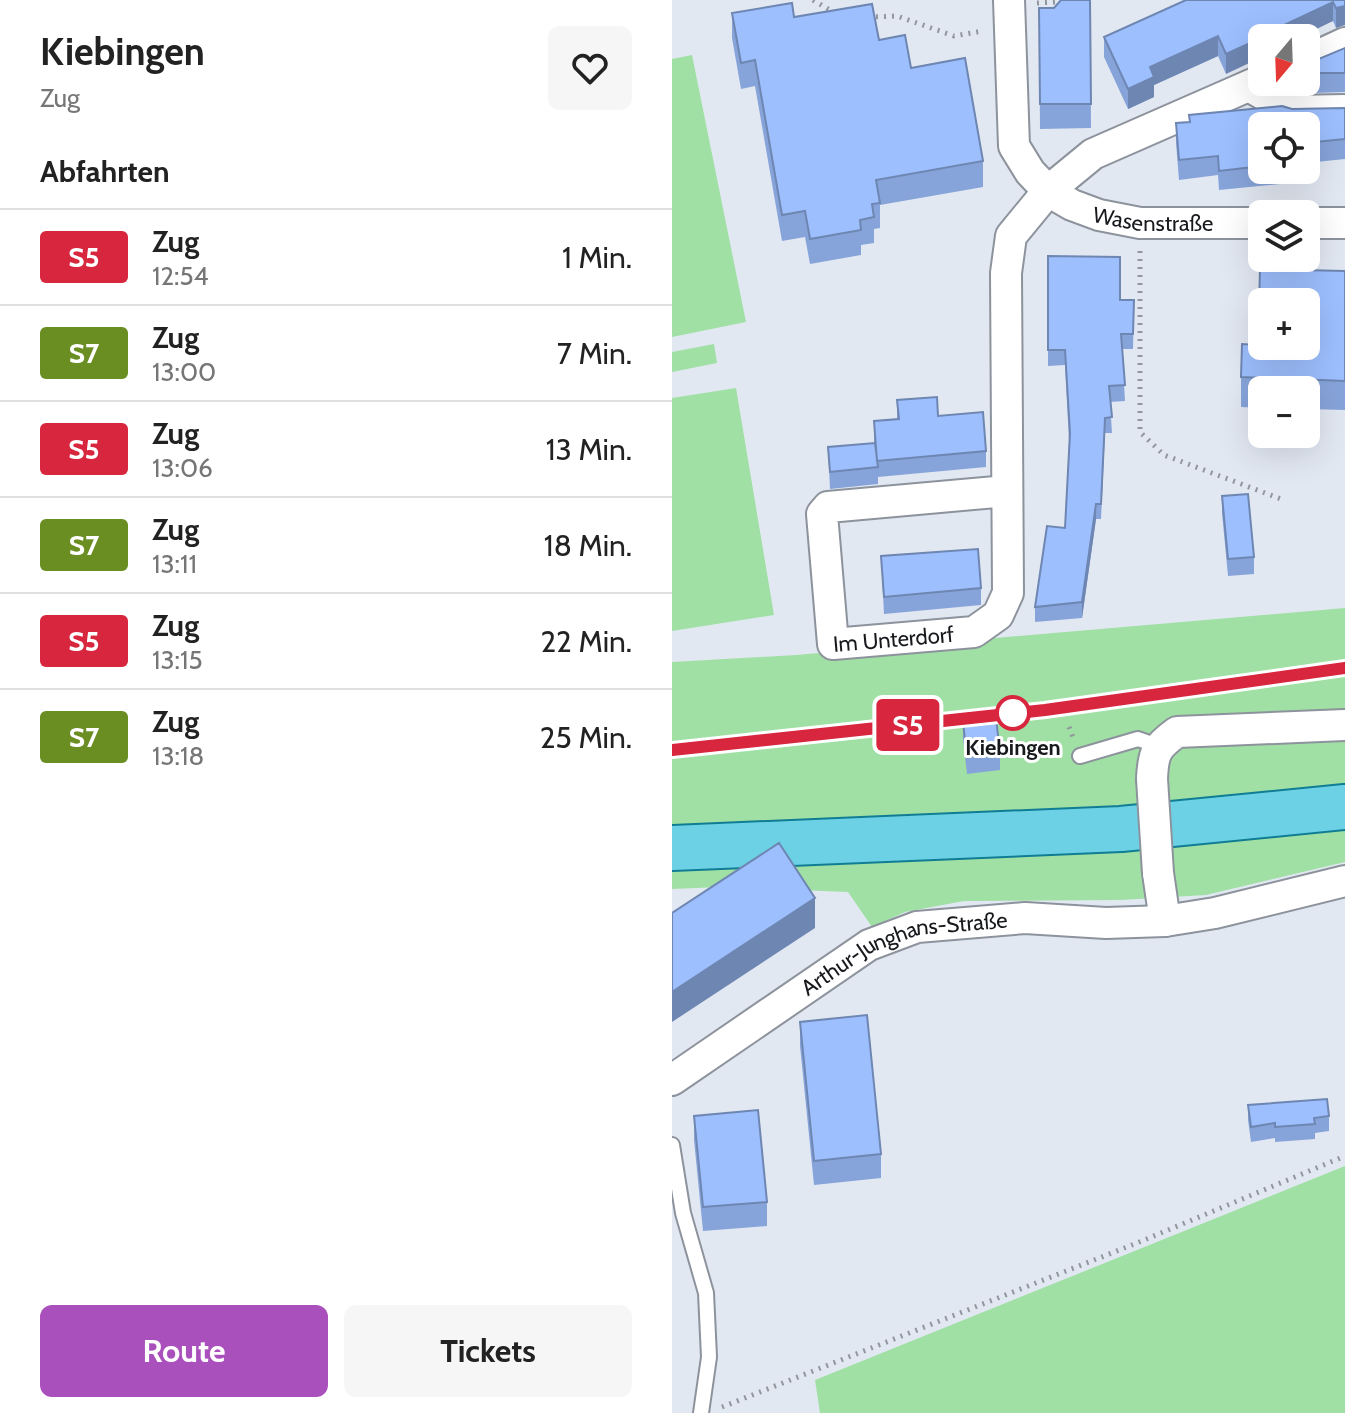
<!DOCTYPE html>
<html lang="de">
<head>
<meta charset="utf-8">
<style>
	:root { --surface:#fff; --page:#f6f6f6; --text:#222; --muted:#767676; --line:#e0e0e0; --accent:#aa50bc }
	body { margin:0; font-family:Cabin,sans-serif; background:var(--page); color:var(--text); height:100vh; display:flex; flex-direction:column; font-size:30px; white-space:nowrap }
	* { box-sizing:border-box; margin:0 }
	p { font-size:26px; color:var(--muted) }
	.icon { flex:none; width:44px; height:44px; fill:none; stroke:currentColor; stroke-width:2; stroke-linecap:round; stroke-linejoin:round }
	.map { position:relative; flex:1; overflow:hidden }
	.drawer { display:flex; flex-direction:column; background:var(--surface); width:672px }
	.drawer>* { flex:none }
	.badge { padding:0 16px; border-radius:6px; font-size:28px; line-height:52px }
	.needle { width:52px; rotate:199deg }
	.buttons { position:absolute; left:576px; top:24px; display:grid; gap:16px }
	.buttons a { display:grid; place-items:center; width:72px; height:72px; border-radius:12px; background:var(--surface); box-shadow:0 8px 32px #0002; font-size:40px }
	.map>.badge { position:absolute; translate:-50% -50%; box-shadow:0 0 0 4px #fff }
	h2 { padding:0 40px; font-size:30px; line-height:72px }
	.round { display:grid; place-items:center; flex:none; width:84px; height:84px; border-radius:12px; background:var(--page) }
	.head { display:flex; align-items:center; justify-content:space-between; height:136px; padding:0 40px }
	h1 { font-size:38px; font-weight:700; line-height:60px }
	.action { display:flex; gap:16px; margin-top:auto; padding:16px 40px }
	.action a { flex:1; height:92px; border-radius:12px; background:var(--accent); color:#fff; font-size:32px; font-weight:700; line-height:92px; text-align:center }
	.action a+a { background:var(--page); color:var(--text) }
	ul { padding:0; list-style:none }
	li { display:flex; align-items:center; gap:24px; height:96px; padding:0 40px; border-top:2px solid var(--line) }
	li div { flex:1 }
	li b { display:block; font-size:30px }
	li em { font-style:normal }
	li .badge { min-width:88px; font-weight:700; text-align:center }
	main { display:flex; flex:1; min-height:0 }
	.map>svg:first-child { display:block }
	.grass { fill:#a0e0a4 }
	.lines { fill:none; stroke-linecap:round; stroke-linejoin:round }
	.service-casing { stroke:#8d939c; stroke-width:18 }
	.minor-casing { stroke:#8d939c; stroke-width:34 }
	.primary-casing { stroke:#107d94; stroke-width:48 }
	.path { stroke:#92979e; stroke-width:5; stroke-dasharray:2 6; stroke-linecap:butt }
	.service { stroke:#fff; stroke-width:14 }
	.minor { stroke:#fff; stroke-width:30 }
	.primary { stroke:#6dd1e5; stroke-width:44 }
	.rail { stroke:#777a81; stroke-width:6; stroke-dasharray:16 8; stroke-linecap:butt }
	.minor-bridge-casing { stroke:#8d939c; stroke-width:34; stroke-linecap:butt }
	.minor-bridge { stroke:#fff; stroke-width:30 }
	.wall { fill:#87a4da }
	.shaded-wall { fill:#6e86b2 }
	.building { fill:#9dbffe; stroke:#6e86b2; stroke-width:2; fill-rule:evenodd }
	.line-casing { stroke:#fff; stroke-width:18 }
	.line { stroke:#d7263d; stroke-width:12 }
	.stop-dot { fill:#fff; stroke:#d7263d; stroke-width:4 }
	.labels { text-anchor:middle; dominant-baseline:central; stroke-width:6; stroke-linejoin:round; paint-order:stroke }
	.street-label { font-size:22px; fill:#17191d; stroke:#fff }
	.stop-label { font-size:22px; font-weight:bold; fill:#17191d; stroke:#fff }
</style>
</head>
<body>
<main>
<section class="drawer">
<div class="head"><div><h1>Kiebingen</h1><p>Zug</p></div><a class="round"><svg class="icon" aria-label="heart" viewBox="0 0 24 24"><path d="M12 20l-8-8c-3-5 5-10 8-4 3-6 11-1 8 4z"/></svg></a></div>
<h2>Abfahrten</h2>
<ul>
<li><span class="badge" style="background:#d7263d;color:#fff">S5</span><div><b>Zug</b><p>12:54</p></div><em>1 Min.</em></li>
<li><span class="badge" style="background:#6b8e23;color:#fff">S7</span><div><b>Zug</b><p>13:00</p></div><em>7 Min.</em></li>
<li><span class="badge" style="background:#d7263d;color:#fff">S5</span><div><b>Zug</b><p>13:06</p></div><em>13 Min.</em></li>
<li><span class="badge" style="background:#6b8e23;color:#fff">S7</span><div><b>Zug</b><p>13:11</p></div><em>18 Min.</em></li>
<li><span class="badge" style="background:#d7263d;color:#fff">S5</span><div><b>Zug</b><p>13:15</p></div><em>22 Min.</em></li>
<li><span class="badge" style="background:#6b8e23;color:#fff">S7</span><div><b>Zug</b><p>13:18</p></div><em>25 Min.</em></li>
</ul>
<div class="action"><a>Route</a><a>Tickets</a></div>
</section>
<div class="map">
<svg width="673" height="1413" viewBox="0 0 673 1413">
	<rect width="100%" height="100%" fill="#e2e8f2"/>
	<!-- grass -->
	<path class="grass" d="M20,55L74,322L0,337V59Z
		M42,344L45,363L0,372V352Z
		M64,388L102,615L0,631V398Z
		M673,608V862L534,895L449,900L292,901L233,912L200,927L176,892L49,887L0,889V662L124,655Z
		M673,1166V1413H148L143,1380Z"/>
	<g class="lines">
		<defs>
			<path id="service" d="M408,756L466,739L486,746
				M0,1145L11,1213L34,1293L37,1357L29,1413"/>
			<g id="minor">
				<path id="s1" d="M337,0L342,146L358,172L376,191L400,205L427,215L468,223H590"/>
				<path d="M634,61L673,43"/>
				<path d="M577,86L620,111L673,110"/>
				<path d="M634,223H673"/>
				<path id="s2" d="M335,491L156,507L150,514L161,644L302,632L326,615L336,593L334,273L339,236L376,191L421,154L590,80"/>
				<path d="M480,779C481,753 484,747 505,732L673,725"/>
				<path d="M486,873L493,921"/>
				<path id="s3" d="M0,1080L197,945L245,927L353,918L434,923L493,921L543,913L673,881"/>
			</g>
			<path id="primary" d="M0,848L449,829L673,807"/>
		</defs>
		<!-- service casing -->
		<use href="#service" class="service-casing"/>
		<!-- minor casing -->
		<use href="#minor" class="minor-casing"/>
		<!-- primary casing -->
		<use href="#primary" class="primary-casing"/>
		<!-- path -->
		<path class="path" d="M141,0L163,13
			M365,3L385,2L386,0
			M196,17L225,16L282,36L311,31
			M468,251V432L492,455L609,499
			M397,727L402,740
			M50,1407L465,1243L673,1156"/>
		<!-- service -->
		<use href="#service" class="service"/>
		<!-- minor -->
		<use href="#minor" class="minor"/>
		<!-- primary -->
		<use href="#primary" class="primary"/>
		<!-- rail -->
		<path class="rail" d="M0,750L373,710L673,668"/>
		<defs>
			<path id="minor-bridge" d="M480,779L486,873"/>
		</defs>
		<!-- minor-bridge casing -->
		<use href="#minor-bridge" class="minor-bridge-casing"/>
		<!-- minor-bridge -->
		<use href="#minor-bridge" class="minor-bridge"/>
	</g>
	<!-- wall -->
	<path class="wall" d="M418,0L419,128L368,129L367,8H382Z
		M673,0L664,28L661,21L590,38L554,74L546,56L482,85V97L456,109L432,57V37Z
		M60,13L122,17L207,40L239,68L311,161V187L208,205V228L202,229V243L189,245V255L138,264L133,237L110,241L83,86L69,89L60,38Z
		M673,48V92L641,93L637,82V63Z
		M673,108V159L634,163V126H590V170H618V183L547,190L546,175L507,180L504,143V123L517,122V115L620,109Z
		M376,256L448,300H462L461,349H450L453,401L438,402L440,433H433L429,519H424L410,618L363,622V607L393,528L397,441L393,365L376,366Z
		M673,271V410L634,409V390H590V408L569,407V377L586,345Z
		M225,400L266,416L314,451V467L206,477V484L158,489L156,447L202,443V421L225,419Z
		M550,496L582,557V574L556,576L550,513Z
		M209,556L309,588V605L212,614Z
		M291,722L328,753V770L295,774L291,739Z
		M128,1022L209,1154V1178L142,1185L128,1046Z
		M576,1105L657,1116V1131L643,1133V1139L603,1142V1138L579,1142L576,1120Z
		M22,1116L95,1202V1226L31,1231L22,1140Z"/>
	<!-- shaded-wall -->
	<path class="shaded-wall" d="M661,2V21L626,38H590V57L554,74V54Z
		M673,6V25L664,28V8Z
		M546,36V56L482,85V97L456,109V89L478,67Z
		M424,504V519L410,618V602Z
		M143,898V928L0,1022V992Z"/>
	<!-- building -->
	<path class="building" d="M389,0H418L419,104H368L367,8H382Z
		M514,0H673V6L664,8L661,2L610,26L611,28L554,54L546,36L478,67L482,77L456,89L432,37Z
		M120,3L122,17L200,4L207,40L233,35L239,68L293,58L311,161L204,180L208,203L200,204L202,217L188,220L189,230L138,239L133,211L110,215L83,60L69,63L60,13Z
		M673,48V73H641L637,63Z
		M610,106L620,109L673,108V139L634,143V126H590V166L547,171L546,156L507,160L504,123L518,122L517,115Z
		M376,256L448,257V300H462L461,334H449L453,385L437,386L440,417L433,418L429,504H424L410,602L363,607L375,526L393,528L398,433L393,350H376Z
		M588,269L673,271V381L569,377L570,344L586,345ZM590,302H634V346H590Z
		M265,397L266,416L311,412L314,451L205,461L202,421L227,419L225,400Z
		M203,443L206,467L158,472L156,447Z
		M576,494L582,557L556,559L550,496Z
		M306,549L309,588L212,597L209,556Z
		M324,718L328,753L295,757L291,722Z
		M107,843L143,898L0,992V913Z
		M195,1015L209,1154L142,1161L128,1022Z
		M655,1099L657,1116L642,1118L643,1124L603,1127V1123L579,1127L576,1105Z
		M86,1110L95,1202L31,1207L22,1116Z"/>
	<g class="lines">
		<defs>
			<path id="line" d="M0,750L373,710L673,668"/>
		</defs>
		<!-- line casing -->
		<use href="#line" class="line-casing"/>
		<!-- line -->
		<use href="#line" class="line"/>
	</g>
	<!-- markers -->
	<circle class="stop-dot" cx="341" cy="713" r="16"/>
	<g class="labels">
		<!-- street labels -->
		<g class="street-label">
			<text stroke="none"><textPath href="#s1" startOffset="314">Wasenstraße</textPath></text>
			<text stroke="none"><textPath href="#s2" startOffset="380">Im Unterdorf</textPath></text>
			<text stroke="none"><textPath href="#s3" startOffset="270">Arthur-Junghans-Straße</textPath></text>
		</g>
		<!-- stop labels -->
		<g class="stop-label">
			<text x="341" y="747">Kiebingen</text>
		</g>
	</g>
</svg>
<div class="buttons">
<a><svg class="needle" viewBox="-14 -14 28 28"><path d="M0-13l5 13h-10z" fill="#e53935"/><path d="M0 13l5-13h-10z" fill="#767676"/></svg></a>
<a><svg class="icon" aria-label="locate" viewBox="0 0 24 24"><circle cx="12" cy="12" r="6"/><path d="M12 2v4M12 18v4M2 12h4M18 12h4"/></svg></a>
<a><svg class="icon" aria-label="layers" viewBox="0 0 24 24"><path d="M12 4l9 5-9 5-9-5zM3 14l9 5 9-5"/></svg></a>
<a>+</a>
<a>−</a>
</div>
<b class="badge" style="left:236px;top:725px;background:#d7263d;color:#fff">S5</b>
</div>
</main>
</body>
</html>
